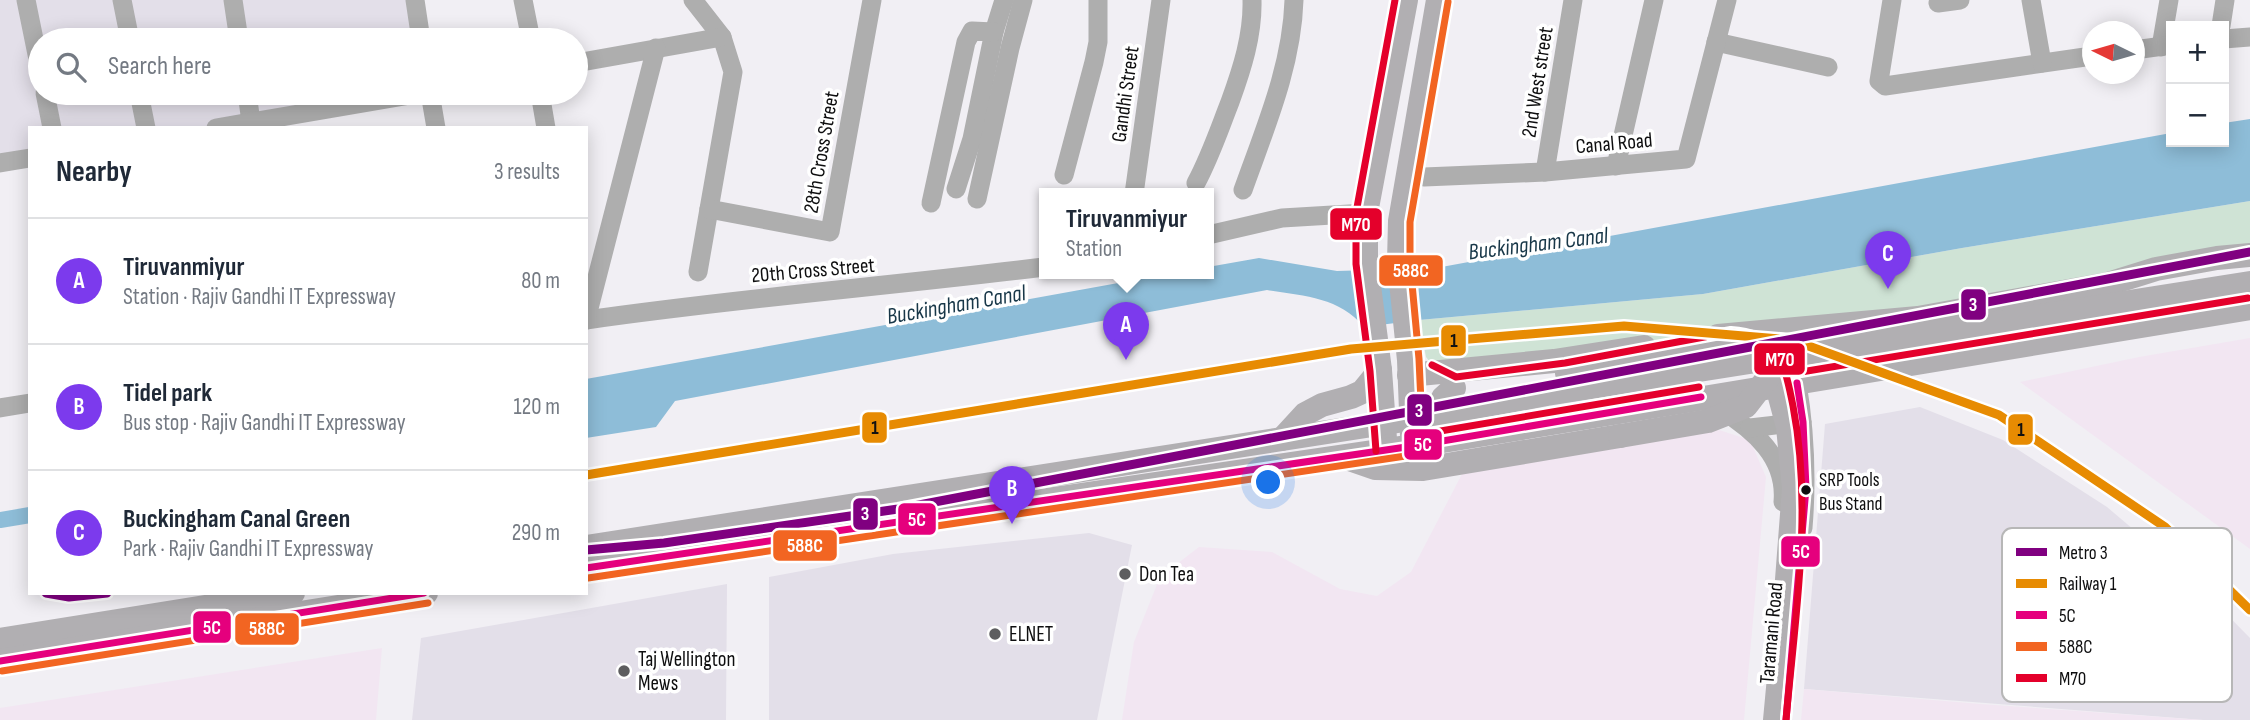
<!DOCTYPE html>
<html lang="en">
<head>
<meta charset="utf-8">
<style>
	:root { --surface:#fff; --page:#f2f2f3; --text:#1f2937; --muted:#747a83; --line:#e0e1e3; --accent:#7c3aed }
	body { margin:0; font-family:"Sofia Sans Condensed",sans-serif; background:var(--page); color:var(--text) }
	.controls { position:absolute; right:21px; top:21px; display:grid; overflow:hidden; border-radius:0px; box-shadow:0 4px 18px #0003 }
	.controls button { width:63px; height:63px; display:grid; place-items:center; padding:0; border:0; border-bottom:2px solid var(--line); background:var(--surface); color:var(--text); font:35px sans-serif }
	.compass { position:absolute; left:2082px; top:21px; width:63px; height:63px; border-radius:50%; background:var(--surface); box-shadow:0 4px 18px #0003; rotate:275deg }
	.you { position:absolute; left:1269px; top:483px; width:24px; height:24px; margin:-18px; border:5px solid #fff; border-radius:50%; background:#1a73e8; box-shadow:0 0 0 10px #1a73e833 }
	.badge { display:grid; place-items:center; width:46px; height:46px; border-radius:50%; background:var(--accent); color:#fff; font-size:23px; font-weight:700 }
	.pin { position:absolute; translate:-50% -58px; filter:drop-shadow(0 2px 4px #0008) }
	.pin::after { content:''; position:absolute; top:37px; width:24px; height:21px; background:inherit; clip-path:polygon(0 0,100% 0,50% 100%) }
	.popup { position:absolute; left:1039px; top:188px; width:175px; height:91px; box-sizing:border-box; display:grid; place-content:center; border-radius:0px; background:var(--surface); filter:drop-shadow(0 2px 5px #0005); font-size:23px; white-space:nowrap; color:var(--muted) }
	.popup b { font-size:26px; color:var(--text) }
	.popup::after { content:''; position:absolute; left:50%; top:100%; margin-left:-14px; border:14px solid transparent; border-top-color:var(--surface) }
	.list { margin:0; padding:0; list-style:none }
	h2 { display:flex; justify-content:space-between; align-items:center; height:91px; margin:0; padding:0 28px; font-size:30px }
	h2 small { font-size:23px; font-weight:400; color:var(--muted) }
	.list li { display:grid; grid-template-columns:46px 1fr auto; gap:21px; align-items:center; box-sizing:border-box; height:126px; padding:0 28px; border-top:2px solid var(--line) }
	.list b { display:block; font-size:26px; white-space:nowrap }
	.list p { margin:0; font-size:23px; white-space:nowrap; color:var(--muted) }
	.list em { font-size:23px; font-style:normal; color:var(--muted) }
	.icon { flex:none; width:38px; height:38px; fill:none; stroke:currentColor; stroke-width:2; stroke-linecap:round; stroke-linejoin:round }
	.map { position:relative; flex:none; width:2250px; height:720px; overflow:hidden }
	.search { position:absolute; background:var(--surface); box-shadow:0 4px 18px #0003; left:28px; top:28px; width:560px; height:77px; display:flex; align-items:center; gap:18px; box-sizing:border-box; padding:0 24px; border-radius:38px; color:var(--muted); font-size:26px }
	.panel { position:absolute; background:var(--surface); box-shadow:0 4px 18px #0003; left:28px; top:126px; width:560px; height:469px; border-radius:0px }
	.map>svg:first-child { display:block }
</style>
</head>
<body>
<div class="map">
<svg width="2250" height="720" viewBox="0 0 2250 720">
	<rect width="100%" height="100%" fill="#f1eff4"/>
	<g fill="#e3dfe9">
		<path d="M0,0H25L40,77V93L50,128H30V155L0,161Z"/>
		<path d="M26,0H415L421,40H40Z"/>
		<path d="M45,93H423L223,128H52Z"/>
		<path d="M1920,407L2003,440L2107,507L2193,580L2250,638V720H2203L1804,689L1825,424Z"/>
		<path d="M1089,533L1132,545L1097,720H769V577L893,554Z"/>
		<path d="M727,584L726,720H412L421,638Z"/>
	</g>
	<g fill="#f2e6f2">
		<path d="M2250,338V549L2020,382L2139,357Z"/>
		<path d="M1719,430L1750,440L1766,477L1744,720H1122L1134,642L1160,577L1199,547L1272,552L1340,589L1377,596L1411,572L1462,474Z"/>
		<path d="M382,648L376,720H0V708Z"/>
		<path d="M1804,689L1980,704L2203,720H1801Z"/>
	</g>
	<path fill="#cfe3d5" d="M2250,201V245L2074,283L1616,354L1434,367L1426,357L1419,320L1703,294L1962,248Z"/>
	<path fill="#8ebdd8" d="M2250,119V201L1962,248L1703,294L1419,320L1364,327C1339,297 1304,296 1267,290L675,401L656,427L586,438V379L1168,274H1208V267L1259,258L1337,271L1436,268L2171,133V142H2224V123Z"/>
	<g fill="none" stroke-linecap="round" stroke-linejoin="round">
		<path stroke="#8ebdd8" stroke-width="16" d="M0,520L30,515"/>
		<g stroke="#aeaeae" stroke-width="19">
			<path d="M26,0L40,69"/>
			<path d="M122,0L130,40"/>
			<path d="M233,0L239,40"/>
			<path d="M415,0L421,40"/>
			<path d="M523,0L531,40"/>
			<path d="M693,0L722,37L733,72L698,272"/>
			<path d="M1892,0L1879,81L1885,86L2092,56"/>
			<path d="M2031,0L2042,63"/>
			<path d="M1938,3L1960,0"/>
			<path d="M2221,26L2225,0"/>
			<path d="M2224,39L2250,37"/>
			<path d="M1716,42L1828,67"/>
			<path d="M2161,47L2169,0"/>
			<path d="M2134,50L2171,45"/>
			<path d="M576,63L722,37"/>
			<path d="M45,93L52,128"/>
			<path d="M139,93L146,128"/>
			<path d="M247,93L251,122"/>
			<path d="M430,93L436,128"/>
			<path d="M540,93L546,128"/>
			<path d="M216,128L422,93"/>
			<path d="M0,163L30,158"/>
			<path d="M1616,166L1654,0"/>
			<path d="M1545,172L1573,0"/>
			<path d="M1064,175L1094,62L1098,42V0"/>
			<path d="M1424,177L1545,172L1686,159L1727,0"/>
			<path d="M1196,183C1210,157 1219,130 1230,102C1242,69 1253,35 1252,0"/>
			<path d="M956,189L972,139L994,32L1004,0"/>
			<path d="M1243,190C1265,128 1292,66 1294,0"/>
			<path d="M1134,194L1161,0"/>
			<path d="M977,199L1010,48L1023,0"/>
			<path d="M931,203L966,42L972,31L994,32"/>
			<path d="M709,209L830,232L872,0"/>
			<path d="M1208,235L1282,218L1366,213"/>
			<path d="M586,320C738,298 891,286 1044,267"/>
			<path d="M586,320L656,48"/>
			<path d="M1797,383C1805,431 1807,479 1803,528"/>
			<path d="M0,408L30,403"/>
			<path d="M1720,409C1754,430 1787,458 1783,502"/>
			<path d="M1750,428L1802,422"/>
		</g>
		<g stroke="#b1afb2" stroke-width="24">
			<path d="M1718,336L1918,318L2108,284L2156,269L2217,258L2250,255"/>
			<path d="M1409,375L1554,361L1644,347"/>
			<path d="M1434,415L1443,398L1454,388"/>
			<path d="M1412,436L1409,360L1399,262L1400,221L1438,0"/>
			<path d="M1282,439L1305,414L1322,405L1351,397L1362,392L1380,370"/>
			<path d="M1385,439L1380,370L1366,263V213L1406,0"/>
			<path d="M1349,459L1375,468L1423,469L1620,436"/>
			<path d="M586,547L1411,419L1547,394L2250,283"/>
			<path d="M586,568L1413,446L2250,308"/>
			<path d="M0,640L293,593"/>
			<path d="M0,661L426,593"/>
			<path d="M1775,720L1782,645"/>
		</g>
		<g stroke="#b1afb2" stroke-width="24">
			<path d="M1567,373L1732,342L1744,343L1760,351L1773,371L1788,427L1794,488L1782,645"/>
			<path d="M1620,436L1708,421L1746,406L1773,371"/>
		</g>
		<defs>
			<g id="bus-1">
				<path d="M586,568L1413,446L1701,397"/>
				<path d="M0,661L424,593"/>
				<path d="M1786,720L1806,488L1803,422L1797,383"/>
			</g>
			<g id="bus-2">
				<path d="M588,578L1419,454L1423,446L1419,359L1410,262V222L1448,2"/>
				<path d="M2,671L428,603"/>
			</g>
			<g id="bus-3">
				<path d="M1432,365L1456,377L1565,363L1731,332C1747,333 1763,337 1774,350C1786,366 1789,387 1793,406C1813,510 1795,616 1786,720"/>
				<path d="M1795,373L2248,298"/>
				<path d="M1411,436L1699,387"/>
				<path d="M1376,451L1370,371L1356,264V213L1395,0"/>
			</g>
		</defs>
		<use href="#bus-1" stroke="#fff" stroke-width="12"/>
		<use href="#bus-2" stroke="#fff" stroke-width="12"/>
		<use href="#bus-3" stroke="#fff" stroke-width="12"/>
		<use href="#bus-1" stroke="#e5007d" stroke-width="7"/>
		<use href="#bus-2" stroke="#f26522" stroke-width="7"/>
		<use href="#bus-3" stroke="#e4002b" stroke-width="7"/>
		<defs>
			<path id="rail-1" d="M586,475L1351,349L1624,326L1792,340L1999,415L2165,527L2250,610"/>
		</defs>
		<use href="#rail-1" stroke="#fff" stroke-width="14"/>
		<use href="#rail-1" stroke="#e78b02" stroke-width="9"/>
		<defs>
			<g id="metro-1">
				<path d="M586,550L664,543L898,509L2250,252"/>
				<path d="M46,593L69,597L107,593"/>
			</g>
		</defs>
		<use href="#metro-1" stroke="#fff" stroke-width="14"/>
		<use href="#metro-1" stroke="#800080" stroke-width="9"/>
	</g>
	<circle fill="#0e0e0f" stroke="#fff" stroke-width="2.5" cx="1806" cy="490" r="6"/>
	<g fill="#5d5d5f" stroke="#fff" stroke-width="2.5">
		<circle cx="1125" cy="574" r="7"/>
		<circle cx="995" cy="634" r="7"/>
		<circle cx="624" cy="671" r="7"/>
	</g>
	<g text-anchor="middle" stroke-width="7" stroke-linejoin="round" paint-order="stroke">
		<g font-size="19" fill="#0e0e0f" stroke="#fff" text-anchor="start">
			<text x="1819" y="486">SRP Tools<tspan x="1819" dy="24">Bus Stand</tspan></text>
		</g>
		<g font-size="21" fill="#0e0e0f" stroke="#fff">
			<text transform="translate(1537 82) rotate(-81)" y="7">2nd West street</text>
			<text transform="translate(1125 94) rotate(-82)" y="7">Gandhi Street</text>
			<text transform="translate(1614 143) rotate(-5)" y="7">Canal Road</text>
			<text transform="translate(821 152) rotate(-80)" y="7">28th Cross Street</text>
			<text transform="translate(813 270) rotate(-5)" y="7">20th Cross Street</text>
			<text transform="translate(1771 633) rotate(-85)" y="7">Taramani Road</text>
		</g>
		<g font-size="21" fill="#0e0e0f" stroke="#fff" text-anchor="start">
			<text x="1139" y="581">Don Tea</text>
			<text x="1009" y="641">ELNET</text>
			<text x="638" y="666">Taj Wellington<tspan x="638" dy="24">Mews</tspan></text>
		</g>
		<g font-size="23" font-style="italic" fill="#183748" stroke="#fff">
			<text transform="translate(1538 243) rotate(-7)" y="8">Buckingham Canal</text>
			<text transform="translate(956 304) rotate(-10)" y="8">Buckingham Canal</text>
		</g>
	</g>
	<rect x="2002" y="528" width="230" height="174" rx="10" fill="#fff" stroke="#b7b7b7" stroke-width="2"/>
	<rect x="2016" y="548" width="31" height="8" fill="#800080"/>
	<rect x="2016" y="579" width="31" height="9" fill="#e78b02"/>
	<rect x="2016" y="611" width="31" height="8" fill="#e5007d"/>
	<rect x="2016" y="642" width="31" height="9" fill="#f26522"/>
	<rect x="2016" y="674" width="31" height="8" fill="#e4002b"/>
	<g font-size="19" fill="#0e0e0f">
		<text x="2059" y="559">Metro 3</text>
		<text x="2059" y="590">Railway 1</text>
		<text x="2059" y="622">5C</text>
		<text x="2059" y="653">588C</text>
		<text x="2059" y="685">M70</text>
	</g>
	<g stroke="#fff" stroke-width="2.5">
		<rect x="1329" y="207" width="54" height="34" rx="7" fill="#e4002b"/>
		<rect x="1378" y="254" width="66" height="33" rx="7" fill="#f26522"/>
		<rect x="1960" y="288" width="27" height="33" rx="7" fill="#800080"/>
		<rect x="1440" y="324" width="27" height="33" rx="7" fill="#e78b02"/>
		<rect x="1753" y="342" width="53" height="34" rx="7" fill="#e4002b"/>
		<rect x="1406" y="393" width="27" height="34" rx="7" fill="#800080"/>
		<rect x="861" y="411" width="27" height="33" rx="7" fill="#e78b02"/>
		<rect x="2007" y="413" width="27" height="33" rx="7" fill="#e78b02"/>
		<rect x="1403" y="428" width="40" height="33" rx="7" fill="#e5007d"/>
		<rect x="852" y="497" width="27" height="34" rx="7" fill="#800080"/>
		<rect x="897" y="502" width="40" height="34" rx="7" fill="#e5007d"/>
		<rect x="772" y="529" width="66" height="33" rx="7" fill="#f26522"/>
		<rect x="1780" y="535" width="41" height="33" rx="7" fill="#e5007d"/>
		<rect x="192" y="610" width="40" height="34" rx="7" fill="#e5007d"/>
		<rect x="234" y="612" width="66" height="34" rx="7" fill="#f26522"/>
	</g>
	<g font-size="19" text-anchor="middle" font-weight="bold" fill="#fff">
		<text x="1356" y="231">M70</text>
		<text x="1411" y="277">588C</text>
		<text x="1973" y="311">3</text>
		<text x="1780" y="366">M70</text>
		<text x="1419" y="417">3</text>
		<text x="1423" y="451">5C</text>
		<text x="865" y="520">3</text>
		<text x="917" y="526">5C</text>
		<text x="805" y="552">588C</text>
		<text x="1801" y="558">5C</text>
		<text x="212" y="634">5C</text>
		<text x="267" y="635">588C</text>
	</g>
	<g font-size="19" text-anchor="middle" font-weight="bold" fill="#111">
		<text x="1454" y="347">1</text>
		<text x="875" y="434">1</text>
		<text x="2021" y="436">1</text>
	</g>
</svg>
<div class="controls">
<button>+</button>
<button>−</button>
</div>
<svg class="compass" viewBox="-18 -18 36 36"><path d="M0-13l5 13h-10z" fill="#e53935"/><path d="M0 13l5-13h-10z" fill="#747a83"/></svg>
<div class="you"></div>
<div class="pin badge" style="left:1126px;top:360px">A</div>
<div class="popup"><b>Tiruvanmiyur</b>Station</div>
<div class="pin badge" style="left:1012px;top:524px">B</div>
<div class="pin badge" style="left:1888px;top:289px">C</div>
<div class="search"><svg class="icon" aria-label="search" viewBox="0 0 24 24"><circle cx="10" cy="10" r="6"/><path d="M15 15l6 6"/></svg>Search here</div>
<section class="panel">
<h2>Nearby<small>3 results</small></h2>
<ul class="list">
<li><span class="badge">A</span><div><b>Tiruvanmiyur</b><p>Station · Rajiv Gandhi IT Expressway</p></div><em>80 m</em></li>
<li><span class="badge">B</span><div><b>Tidel park</b><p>Bus stop · Rajiv Gandhi IT Expressway</p></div><em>120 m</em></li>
<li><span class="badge">C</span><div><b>Buckingham Canal Green</b><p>Park · Rajiv Gandhi IT Expressway</p></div><em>290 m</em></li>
</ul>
</section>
</div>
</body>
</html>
